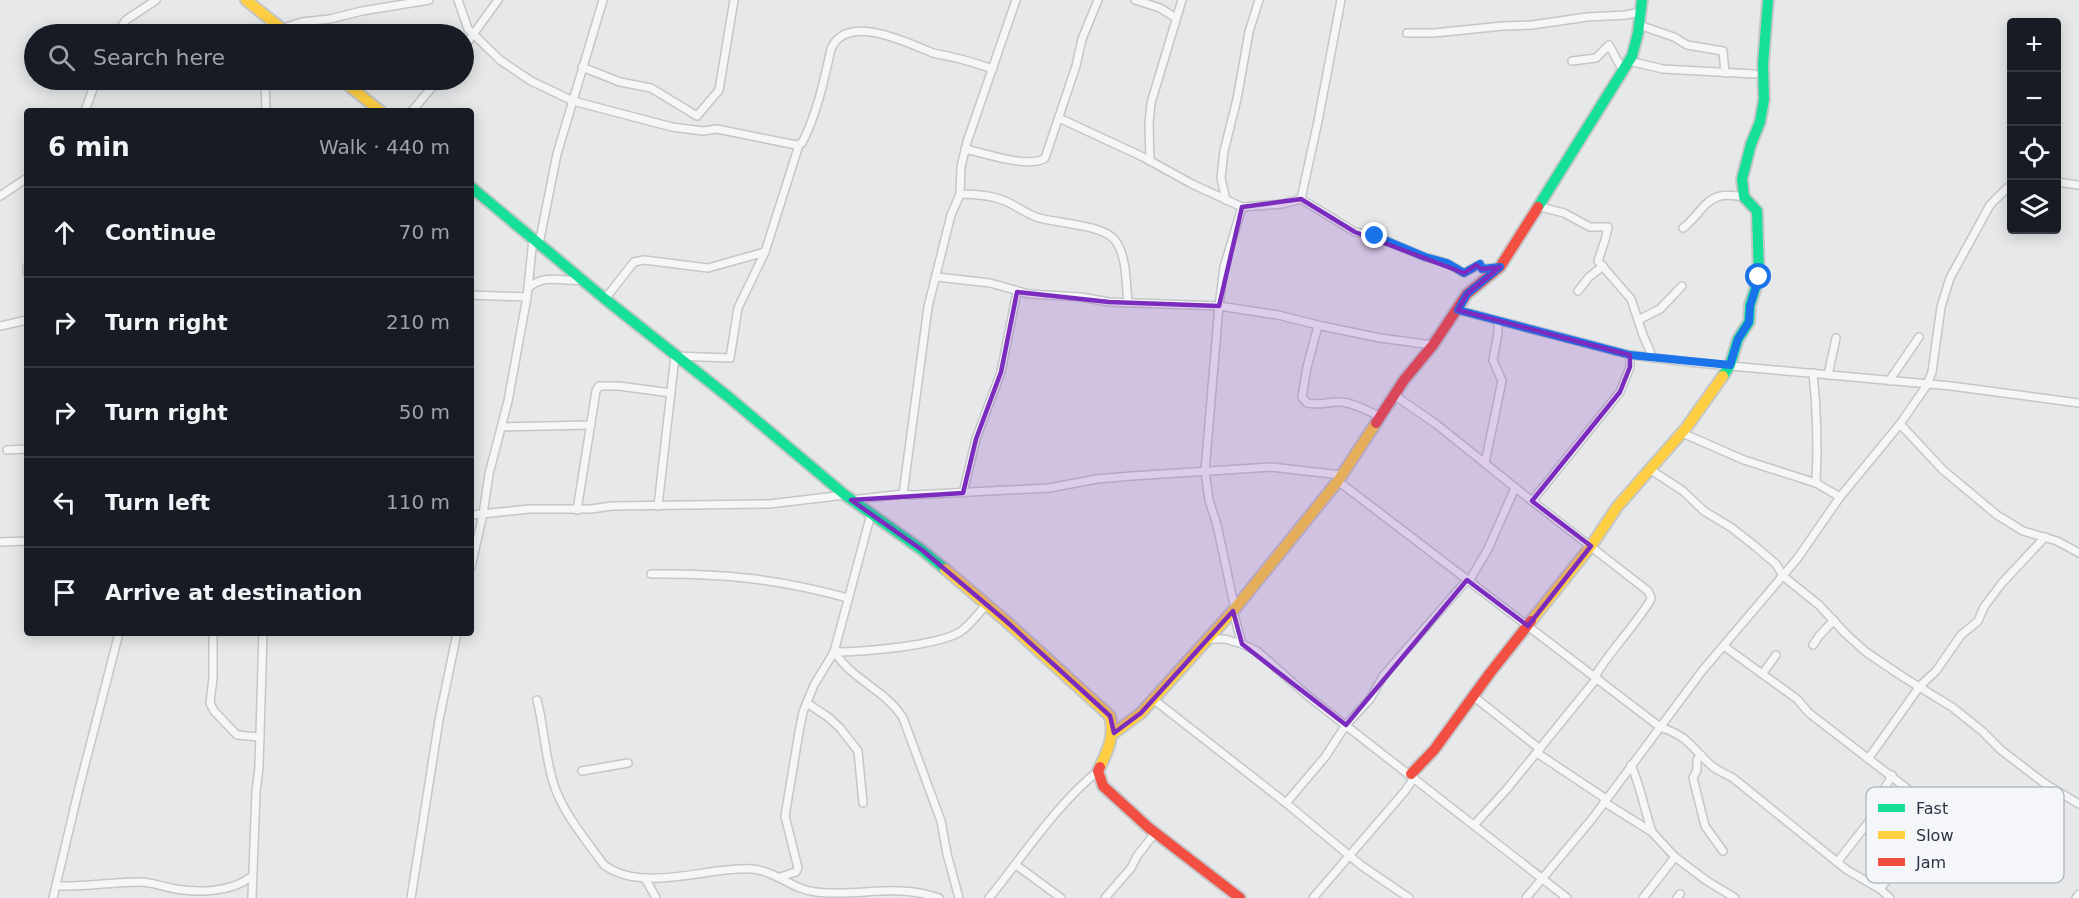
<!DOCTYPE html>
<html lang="en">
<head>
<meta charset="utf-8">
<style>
	:root { --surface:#171b24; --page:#242831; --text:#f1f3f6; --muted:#9ea1a6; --line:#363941 }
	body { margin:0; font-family:"DejaVu Sans",sans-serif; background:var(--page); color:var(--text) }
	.controls { position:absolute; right:18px; top:18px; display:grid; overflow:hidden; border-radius:6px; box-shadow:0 3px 15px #0003 }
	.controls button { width:54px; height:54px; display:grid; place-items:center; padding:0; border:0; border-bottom:2px solid var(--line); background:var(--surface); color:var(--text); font:30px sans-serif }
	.stop { position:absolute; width:18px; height:18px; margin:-14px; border:4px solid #1a73e8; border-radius:50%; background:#fff }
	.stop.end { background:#1a73e8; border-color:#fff; box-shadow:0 2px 6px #0008 }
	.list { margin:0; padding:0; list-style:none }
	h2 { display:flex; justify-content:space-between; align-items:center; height:78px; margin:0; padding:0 24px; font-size:26px }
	h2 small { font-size:20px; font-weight:400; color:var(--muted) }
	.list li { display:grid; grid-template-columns:39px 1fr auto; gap:18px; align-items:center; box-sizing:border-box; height:90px; padding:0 24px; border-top:2px solid var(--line) }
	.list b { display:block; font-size:22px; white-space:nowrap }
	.list em { font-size:20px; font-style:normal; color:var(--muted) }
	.icon { flex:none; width:33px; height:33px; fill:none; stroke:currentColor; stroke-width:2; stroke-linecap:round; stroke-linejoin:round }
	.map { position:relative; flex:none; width:2079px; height:898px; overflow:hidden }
	.search { position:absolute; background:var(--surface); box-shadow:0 3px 15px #0003; left:24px; top:24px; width:450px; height:66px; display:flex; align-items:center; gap:15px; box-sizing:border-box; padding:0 21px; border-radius:33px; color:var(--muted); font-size:22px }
	.panel { position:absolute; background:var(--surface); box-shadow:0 3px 15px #0003; left:24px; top:108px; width:450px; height:528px; border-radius:6px }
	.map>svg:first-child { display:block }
</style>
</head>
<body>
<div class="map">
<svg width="2079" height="898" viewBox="0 0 2079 898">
	<rect width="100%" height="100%" fill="#e6e8ea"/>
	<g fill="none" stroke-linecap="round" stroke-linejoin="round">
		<defs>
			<g id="street">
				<path d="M458,0L468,29L500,60L531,81L573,101L672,127L703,131L717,129L796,145L802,143C817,114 824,80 831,49C847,12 908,43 933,53C941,55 949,56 956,58C969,61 981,65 993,69"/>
				<path d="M1135,0L1160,8L1176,18"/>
				<path d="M1639,25L1674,37L1687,45L1723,51L1725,73"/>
				<path d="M281,29L302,22L330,19L362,11L429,0"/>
				<path d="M1407,33H1434L1503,26L1532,25L1587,17L1626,15L1640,12"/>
				<path d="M116,34L126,20L156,0"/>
				<path d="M268,34L270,19"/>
				<path d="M464,47L498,0"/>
				<path d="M1572,61L1596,58L1609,45L1623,71"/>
				<path d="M1629,61L1663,69L1754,74"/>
				<path d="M582,67L620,82L651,88L697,116L719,90L734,0"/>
				<path d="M265,80L266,111"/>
				<path d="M85,111L96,80"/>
				<path d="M412,111L438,80"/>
				<path d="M1059,118L1143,157L1192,184L1242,207L1282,204L1301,199L1318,121L1341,0"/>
				<path d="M965,149C985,153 1029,169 1045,158L1076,66L1082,39L1098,0"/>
				<path d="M1150,161L1149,124L1151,103L1182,0"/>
				<path d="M2056,182L2079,185"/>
				<path d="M960,194C975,194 991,195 1005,201C1017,206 1026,214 1039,218C1058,223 1101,225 1114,239C1127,254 1126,284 1128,303"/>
				<path d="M0,196L27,178"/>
				<path d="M1301,199L1355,232L1375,236L1425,257L1447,263L1464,273L1480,264L1482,269L1499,267"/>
				<path d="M1226,200L1221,178L1224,151L1237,99L1249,32L1259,0"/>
				<path d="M1537,206L1564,213L1590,227H1608L1605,240L1598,261L1631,299L1643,335L1653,358"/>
				<path d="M1683,228C1696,219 1704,200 1720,196C1727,194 1737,196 1744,197"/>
				<path d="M539,244L557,154L603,0"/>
				<path d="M27,267V273"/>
				<path d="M937,277L990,283L1029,294L1081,297L1109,302L1219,306L1278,315L1322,326L1380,338L1433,345"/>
				<path d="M528,288C545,273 562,282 582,280"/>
				<path d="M1578,291L1589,277L1603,266"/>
				<path d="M471,295L527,297"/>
				<path d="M605,299L634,262L644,260L708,268L765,252L799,145"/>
				<path d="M1458,310L1630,355L1698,363L1951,386L2079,403"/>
				<path d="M1638,320L1660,309L1682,286"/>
				<path d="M0,326L27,320"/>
				<path d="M1318,326L1307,367L1302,397L1307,403C1320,406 1329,401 1342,402C1354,403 1368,411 1379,416"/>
				<path d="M1813,373C1817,410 1818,446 1816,483"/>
				<path d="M1828,375L1836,338"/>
				<path d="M1889,381L1919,337"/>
				<path d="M1394,395L1436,424L1532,501L1648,591L1651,597L1650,601C1633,628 1611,650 1595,676"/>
				<path d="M1900,424L1943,470L1997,515L2023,531L2057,541L2079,553"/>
				<path d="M502,427L591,425"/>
				<path d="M1682,433L1744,460L1816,483L1840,497"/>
				<path d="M7,450L27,449"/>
				<path d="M1485,463L1502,381L1493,360L1498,333V321"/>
				<path d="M1651,470L1683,491L1704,511L1732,528L1756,547L1776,564L1783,576L1819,605L1846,634L1866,652L1903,677L1952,707L1982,731L2001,750L2044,783L2079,804"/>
				<path d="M1338,481L1660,727C1690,737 1690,747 1712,766C1718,771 1726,774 1733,778L1847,870L1880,889L1890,898"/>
				<path d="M963,493L976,439L1001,372L1017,292"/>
				<path d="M903,494L928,307L951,215L960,194L961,167L967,142L1016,0"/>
				<path d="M851,500L903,494L913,495L1049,488L1097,479L1132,476L1271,467L1341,475"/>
				<path d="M1532,501L1620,392L1630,367V355"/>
				<path d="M658,506L675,356L730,358L738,308L765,252"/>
				<path d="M577,510L596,391L599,386H619L671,393"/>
				<path d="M471,515L529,509H591L612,506L769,504L845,495"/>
				<path d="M0,542L27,541"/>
				<path d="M471,567L483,514L489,474L508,401L527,297L533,239"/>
				<path d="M651,574C723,573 778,579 848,598"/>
				<path d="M1469,581L1488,549L1515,488"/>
				<path d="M1235,609L1217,525L1209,500L1205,471L1219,306L1224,267L1242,207"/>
				<path d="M1233,611L1242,644"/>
				<path d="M213,633V678L210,703L214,711L237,735L260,737"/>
				<path d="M1207,639H1225L1242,644L1257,651L1308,696L1567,898"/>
				<path d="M1813,645L1819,636L1834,620"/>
				<path d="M1725,647L1797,699L1809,713L1918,797C1921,803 1925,808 1926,815C1926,833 1891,874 1880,889"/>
				<path d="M834,652C839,658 844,665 850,670C868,686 890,697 903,718L941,821L947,854L959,898"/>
				<path d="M834,652C862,652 936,646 960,632C970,625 978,614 986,605"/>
				<path d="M1763,673L1776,655"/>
				<path d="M1473,696L1540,749"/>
				<path d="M1153,699L1286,803L1362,866L1409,898"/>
				<path d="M537,700C544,727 545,755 553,782C562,812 586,840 604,865C644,894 708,866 752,869C776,871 793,890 816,892C858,897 896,883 939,898"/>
				<path d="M807,703L828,717L840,728L858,751L863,803"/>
				<path d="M1537,753L1606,799"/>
				<path d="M1701,755L1697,760V770L1693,778L1705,826L1723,851"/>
				<path d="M1868,759L1920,686L1936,671L1961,635L1978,621L1984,607L2002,583L2045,537"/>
				<path d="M1631,765C1641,787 1644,809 1652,832"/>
				<path d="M582,771L628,763"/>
				<path d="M1604,802L1652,832L1675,857L1707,881L1735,898"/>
				<path d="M1286,803L1325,757L1346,725L1370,699L1383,676L1467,580"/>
				<path d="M1474,825L1507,789L1597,678"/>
				<path d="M1838,861L1875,814L1878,801L1892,775"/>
				<path d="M1016,865L1061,898"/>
				<path d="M780,877L796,872L798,868L785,816L799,732L803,712L814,685L834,652L871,514"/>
				<path d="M645,878L656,898"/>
				<path d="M57,886C85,887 112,882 140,882C153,882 163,887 176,889C200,893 231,892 251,877"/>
				<path d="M53,898L79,788L119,633"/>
				<path d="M252,898L256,792L259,767L263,633"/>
				<path d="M411,898L439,720L457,633"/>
				<path d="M989,898C1024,855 1055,806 1098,771"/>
				<path d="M1105,898L1131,868L1137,856L1155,833"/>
				<path d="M1313,898L1405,791L1414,778"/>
				<path d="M1526,898L1592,819L1702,671L1797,559L1840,497L1900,424L1927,385L1932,372L1941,307L1950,278L1990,205L2007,188L2012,186"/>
				<path d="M1643,898L1675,857"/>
				<path d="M1677,898L1680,894"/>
				<path d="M2076,898L2079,894"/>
			</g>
			<g id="fast">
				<path d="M471,187L605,299L731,399L845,495L922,550L945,569"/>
				<path d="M1538,207L1632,56L1638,33L1642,0"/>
				<path d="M1723,376L1730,365L1738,339L1749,322L1750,305L1759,277L1757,211L1744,197L1742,179L1751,144L1760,122L1764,99L1763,65L1768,0"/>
			</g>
			<g id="slow">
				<path d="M246,0L288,34"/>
				<path d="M342,80L380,111"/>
				<path d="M945,569L1007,622L1110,716C1115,735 1108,750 1100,767"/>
				<path d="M1531,621L1591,546L1617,507L1686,428L1723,376"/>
				<path d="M1114,733L1141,713L1233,611L1338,481L1376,423"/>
			</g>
			<g id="jam">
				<path d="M1376,423L1404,380L1433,345L1467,294L1500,267L1538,207"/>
				<path d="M1100,767L1098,771L1103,786L1149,828L1240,898"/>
				<path d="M1411,774L1434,750L1490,673L1531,621"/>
			</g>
		</defs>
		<use href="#street" stroke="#c4c6c8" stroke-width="10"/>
		<use href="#fast" stroke="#c4c6c8" stroke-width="14"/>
		<use href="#slow" stroke="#c4c6c8" stroke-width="14"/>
		<use href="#jam" stroke="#c4c6c8" stroke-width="14"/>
		<use href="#street" stroke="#f5f6f7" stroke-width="7"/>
		<use href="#fast" stroke="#16e098" stroke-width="10"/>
		<use href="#slow" stroke="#ffcf43" stroke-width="10"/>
		<use href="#jam" stroke="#f24e42" stroke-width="10"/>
	</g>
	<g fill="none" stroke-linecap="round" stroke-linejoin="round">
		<path stroke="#1a73e8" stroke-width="8" d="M1375,236L1425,257L1447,263L1464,273L1480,264L1482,269L1500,267L1467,294L1458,310L1630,355L1730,365L1738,339L1749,322L1750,306L1759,277"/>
	</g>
	<path fill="#7b2cbf" fill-opacity="0.2" stroke="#7b2cbf" stroke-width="4.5" stroke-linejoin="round" d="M1301,199L1355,232L1464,273L1476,265L1482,269L1500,267L1467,294L1458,310L1630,355V367L1620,392L1532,501L1591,546L1528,626L1467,580L1346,725L1242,644L1233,611L1141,713L1114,733L1110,716L1007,622L922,550L851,500L963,493L976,439L1001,372L1017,292L1109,302L1219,306L1242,207Z"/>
	<rect x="1866" y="787" width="198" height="96" rx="9" fill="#f4f6f9" stroke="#b8bcc3" stroke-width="1.5"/>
	<rect x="1878" y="804" width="27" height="8" fill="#16e098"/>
	<rect x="1878" y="831" width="27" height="8" fill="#ffcf43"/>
	<rect x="1878" y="858" width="27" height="8" fill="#f24e42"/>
	<g font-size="16" fill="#2b3445">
		<text x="1916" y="814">Fast</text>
		<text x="1916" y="841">Slow</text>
		<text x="1916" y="868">Jam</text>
	</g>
</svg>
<div class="controls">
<button>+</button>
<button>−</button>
<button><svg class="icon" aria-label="locate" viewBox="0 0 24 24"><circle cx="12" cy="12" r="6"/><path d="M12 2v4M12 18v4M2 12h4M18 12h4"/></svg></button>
<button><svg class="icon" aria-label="layers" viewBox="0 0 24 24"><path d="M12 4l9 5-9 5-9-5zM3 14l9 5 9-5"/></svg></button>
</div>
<div class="stop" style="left:1759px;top:277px"></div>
<div class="stop end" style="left:1375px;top:236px"></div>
<div class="search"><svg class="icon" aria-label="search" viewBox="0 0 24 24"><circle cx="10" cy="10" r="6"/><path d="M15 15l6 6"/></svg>Search here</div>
<section class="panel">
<h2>6 min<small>Walk · 440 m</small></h2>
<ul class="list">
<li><svg class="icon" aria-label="ahead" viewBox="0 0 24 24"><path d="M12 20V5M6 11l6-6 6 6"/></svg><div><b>Continue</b></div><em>70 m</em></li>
<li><svg class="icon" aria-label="right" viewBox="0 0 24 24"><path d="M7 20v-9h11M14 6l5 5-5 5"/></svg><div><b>Turn right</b></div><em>210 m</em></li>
<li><svg class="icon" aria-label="right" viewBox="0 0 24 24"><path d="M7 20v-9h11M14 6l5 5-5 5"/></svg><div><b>Turn right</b></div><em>50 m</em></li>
<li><svg class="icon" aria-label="left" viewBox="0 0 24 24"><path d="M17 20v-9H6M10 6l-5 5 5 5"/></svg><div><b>Turn left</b></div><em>110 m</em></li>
<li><svg class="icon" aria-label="arrive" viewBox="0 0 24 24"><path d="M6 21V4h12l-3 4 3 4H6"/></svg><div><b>Arrive at destination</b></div></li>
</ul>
</section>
</div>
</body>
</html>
